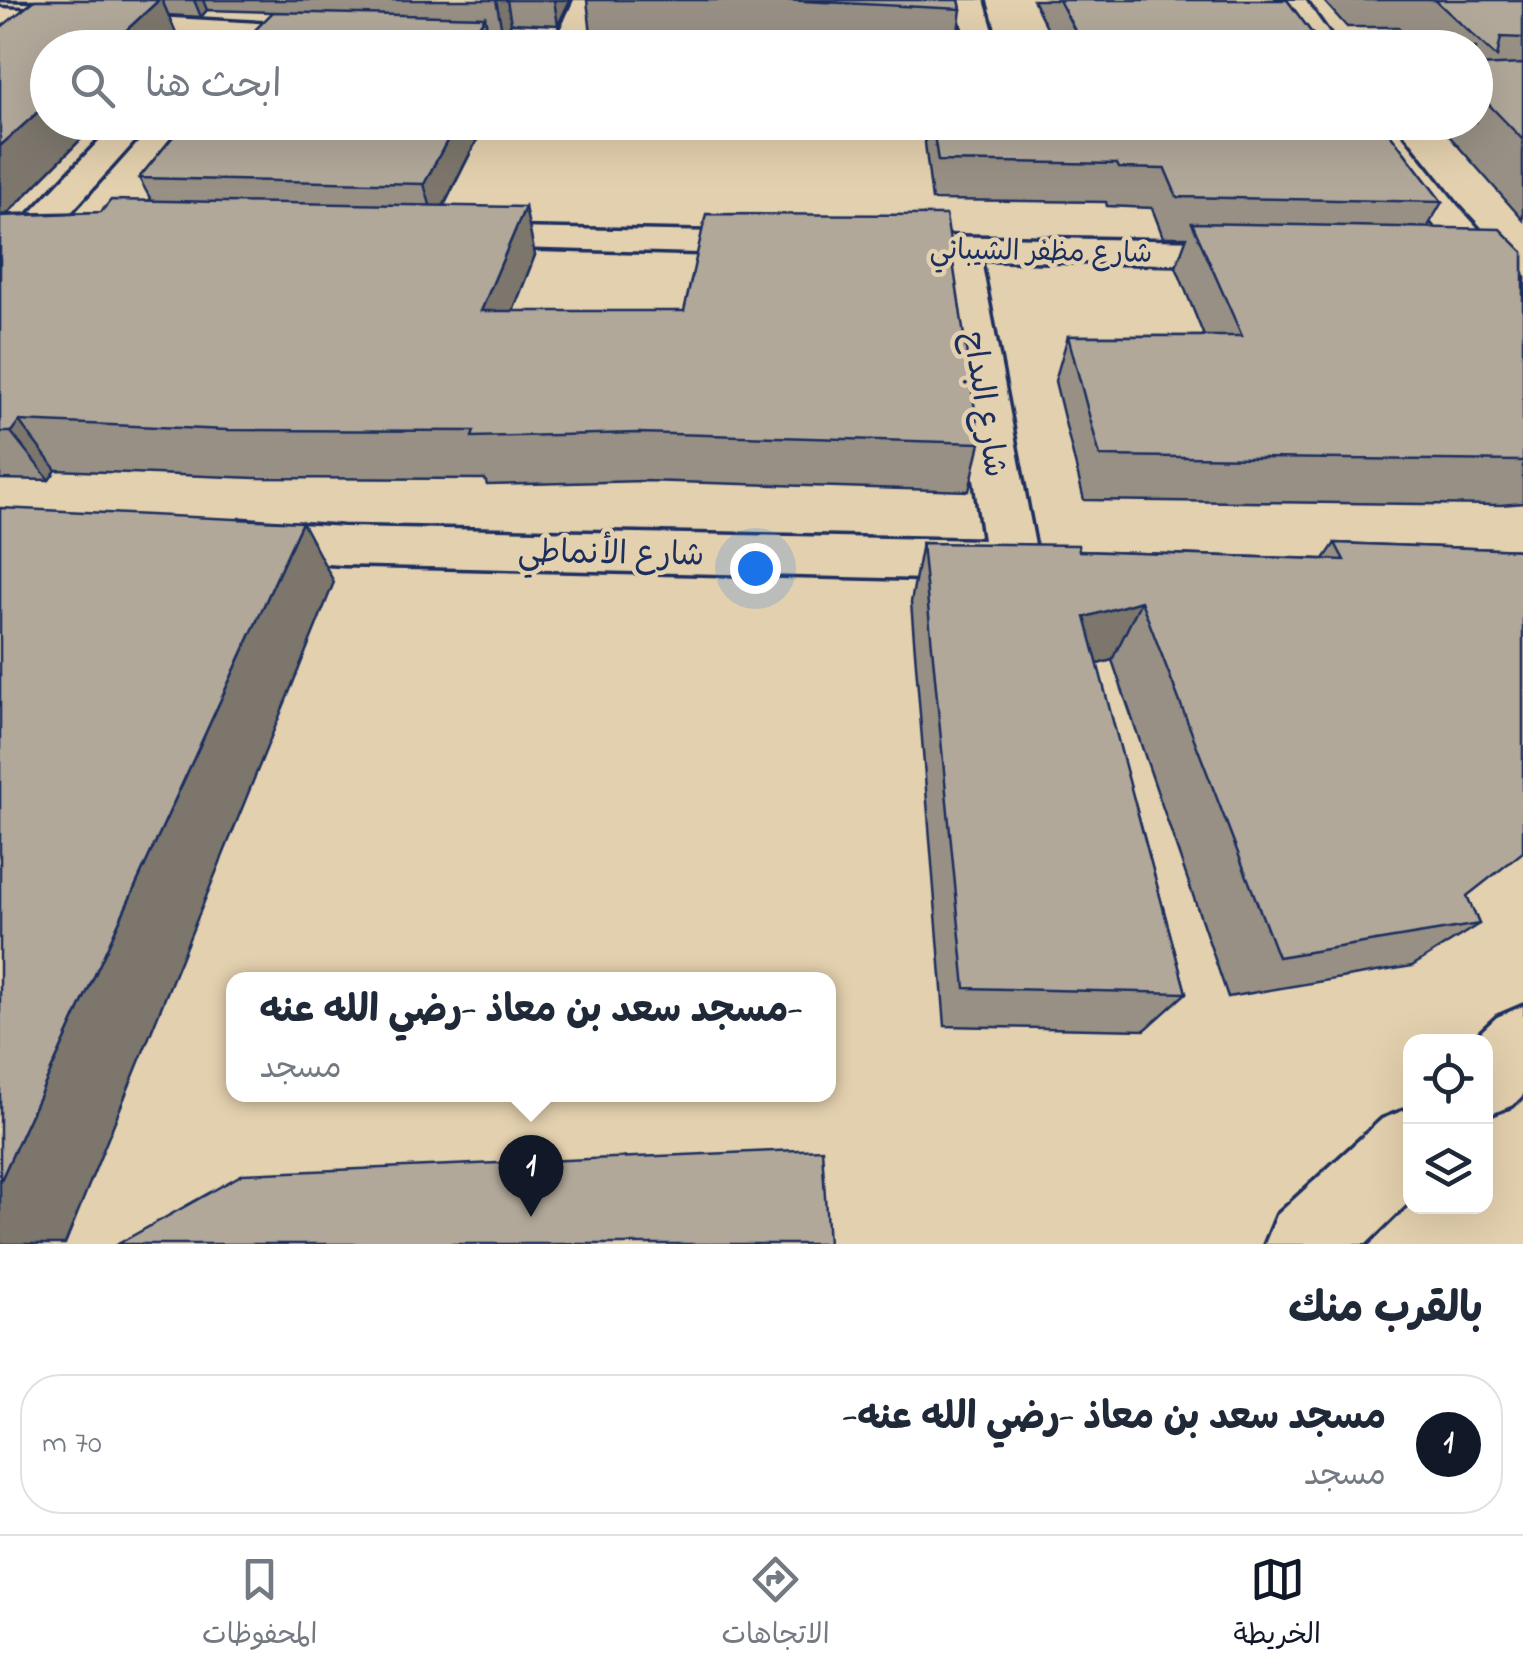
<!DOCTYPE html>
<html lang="ar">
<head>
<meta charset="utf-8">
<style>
	:root { --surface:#fff; --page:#f2f2f3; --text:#1f2937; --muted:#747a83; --line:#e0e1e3; --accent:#111827 }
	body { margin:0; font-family:"Indie Flower","Playpen Sans Arabic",sans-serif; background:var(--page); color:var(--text); direction:rtl }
	.controls { position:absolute; right:30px; bottom:30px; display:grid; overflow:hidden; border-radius:20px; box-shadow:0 10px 40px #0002 }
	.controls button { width:90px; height:90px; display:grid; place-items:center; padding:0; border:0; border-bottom:2px solid var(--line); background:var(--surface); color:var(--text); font:50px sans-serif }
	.you { position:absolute; left:755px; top:568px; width:35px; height:35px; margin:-25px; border:8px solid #fff; border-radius:50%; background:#1a73e8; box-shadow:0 0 0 15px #1a73e833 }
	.badge { display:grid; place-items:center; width:65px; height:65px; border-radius:50%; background:var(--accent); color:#fff; font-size:32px; font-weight:700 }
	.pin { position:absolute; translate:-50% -82px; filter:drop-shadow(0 2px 5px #0008) }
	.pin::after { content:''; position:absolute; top:52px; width:35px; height:30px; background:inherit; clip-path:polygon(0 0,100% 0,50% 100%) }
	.popup { position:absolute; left:226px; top:972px; width:610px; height:130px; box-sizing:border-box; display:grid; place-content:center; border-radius:20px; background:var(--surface); filter:drop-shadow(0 2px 8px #0005); font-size:32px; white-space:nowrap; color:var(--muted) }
	.popup b { font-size:38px; color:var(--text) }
	.popup::after { content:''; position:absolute; left:50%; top:100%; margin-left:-20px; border:20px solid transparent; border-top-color:var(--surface) }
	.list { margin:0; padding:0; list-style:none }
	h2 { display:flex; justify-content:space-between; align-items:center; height:130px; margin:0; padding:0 40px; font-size:42px }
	h2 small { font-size:32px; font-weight:400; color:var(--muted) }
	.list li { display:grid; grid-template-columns:65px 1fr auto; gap:30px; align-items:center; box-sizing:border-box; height:140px; margin:0 20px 20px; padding:0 20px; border:2px solid var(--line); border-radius:40px }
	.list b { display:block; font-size:38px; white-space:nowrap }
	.list p { margin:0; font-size:32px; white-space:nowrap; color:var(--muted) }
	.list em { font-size:32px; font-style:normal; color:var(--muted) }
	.icon { flex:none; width:55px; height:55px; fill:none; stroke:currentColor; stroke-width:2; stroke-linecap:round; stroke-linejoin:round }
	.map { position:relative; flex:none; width:1523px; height:1244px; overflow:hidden; direction:ltr }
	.search { position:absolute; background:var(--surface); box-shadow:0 10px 40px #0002; left:30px; right:30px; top:30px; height:110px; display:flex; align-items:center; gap:25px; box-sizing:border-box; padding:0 35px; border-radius:55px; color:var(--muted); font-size:38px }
	.sheet { height:290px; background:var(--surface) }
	nav { display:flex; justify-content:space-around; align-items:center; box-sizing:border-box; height:140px; border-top:2px solid var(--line); background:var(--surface); font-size:28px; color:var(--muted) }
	nav a { display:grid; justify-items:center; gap:5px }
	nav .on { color:var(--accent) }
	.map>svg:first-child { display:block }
</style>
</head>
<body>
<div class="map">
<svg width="1523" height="1244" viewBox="0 0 1523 1244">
	<rect width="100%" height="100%" fill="#e3d0ae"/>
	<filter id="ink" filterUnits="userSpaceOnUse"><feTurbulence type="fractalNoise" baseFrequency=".01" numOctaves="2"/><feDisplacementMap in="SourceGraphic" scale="20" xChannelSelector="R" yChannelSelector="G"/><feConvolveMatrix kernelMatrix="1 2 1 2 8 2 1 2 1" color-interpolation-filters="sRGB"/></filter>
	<g filter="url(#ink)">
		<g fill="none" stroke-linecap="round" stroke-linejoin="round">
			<defs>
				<g id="minor">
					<path d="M574,0H602L581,48H552Z"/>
					<path d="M956,0H984L998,48H968Z"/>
					<path d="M1277,0H1305L1339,48H1310Z"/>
					<path d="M0,8L326,27L340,36L326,45L0,24Z"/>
					<path d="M417,33L508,39L522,48H406L402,42L407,36Z"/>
					<path d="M117,122H152L14,276L0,280V245Z"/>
					<path d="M1358,122H1391L1457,205L1523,278V314L1509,311L1431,221Z"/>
					<path d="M458,227L772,233L785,236L791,244L785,252L772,255L445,246L439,238L445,230Z"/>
					<path d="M878,235L1257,242L1271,246L1276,254L1271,262L1257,266L981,260L1038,561L1030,575L1012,581L343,565L241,558L223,552L215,539L223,526L241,520L343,527L983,540L942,259L865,254L859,246L865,238Z"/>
					<path d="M1523,1006V1095L1513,1105L1486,1116V1042H1470L1497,1017Z"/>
					<path d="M1410,1108V1201L1366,1244H1265L1277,1215L1382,1119Z"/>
				</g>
			</defs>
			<use href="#minor" stroke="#1b2f5e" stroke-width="7"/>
			<use href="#minor" fill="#e3d0ae" fill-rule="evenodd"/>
		</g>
		<g fill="#989084" stroke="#1b2f5e" stroke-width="2.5">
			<path d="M0,0H570L558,25L511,23L503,35L489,34L491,48L272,12L207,10L201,17L168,15L179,40L48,122H98L7,214L101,212L151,200L139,178L185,122H486L444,206L535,255L513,311L980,443L969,491L644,481L487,485L485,479L255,478L56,470L49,480L0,479V215L32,2L0,1Z"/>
			<path d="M587,0H959L961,9L956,48H851L591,34Z"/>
			<path d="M1033,0H1287L1323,48H1057Z"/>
			<path d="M1323,0H1523V220L1437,122H1476V48H1418L1398,27H1347Z"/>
			<path d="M928,122H1381L1442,202L1427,228L1523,252V503L1501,505L1084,500L1055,381L1068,336H1204L1176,267L1187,237H1163L1152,208L1107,206L1106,202L932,200L925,143Z"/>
			<path d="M922,543L1079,551L1324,559L1335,543L1523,550L1467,896L1479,924L1412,966L1228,997L1112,660L1097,664L1186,993L1145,1030L945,1026L911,602Z"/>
		</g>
		<g fill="#7c766c" stroke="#1b2f5e" stroke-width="2.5">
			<path d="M159,0H162L179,40L172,48H107Z"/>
			<path d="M194,0H203L207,10L201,17Z"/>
			<path d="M496,0H507L511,23L503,35Z"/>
			<path d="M554,0H570L558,25Z"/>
			<path d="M485,17L491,48H464Z"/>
			<path d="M48,103V122H98L7,214L0,215V146Z"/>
			<path d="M457,122H486L435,222L424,184Z"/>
			<path d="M525,207L535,255L494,360L481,311Z"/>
			<path d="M19,421L56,470L49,480L11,432Z"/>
			<path d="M302,522L334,582L65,1244H0V1182Z"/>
			<path d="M1141,601L1112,660L1060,675L1085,617Z"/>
		</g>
		<g fill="#b1a89a" stroke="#1b2f5e" stroke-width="2.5">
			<path d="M35,0H159L107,48H48V103L0,146V28Z"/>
			<path d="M782,0H959L961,9Z"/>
			<path d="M1059,0H1287L1323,48H1084Z"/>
			<path d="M1435,0H1523V38L1501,37L1497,57Z"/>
			<path d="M273,12L485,17L464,48H237Z"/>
			<path d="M1523,64V140L1476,91V66Z"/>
			<path d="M185,122H457L424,184L139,178Z"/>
			<path d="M932,122H1381L1442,202L1177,197L1165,169L1119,168L1117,164L938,161Z"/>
			<path d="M111,200L525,207L481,311H684L706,214L946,215L980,443L638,433L472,437L474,431L227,430L19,421L11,432H0V216L101,212Z"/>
			<path d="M1192,223L1500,229L1523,252V461L1100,456L1068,336H1242Z"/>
			<path d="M0,508L302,522L0,1182Z"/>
			<path d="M922,543L1078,545L1079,551L1344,560L1335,543L1523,550V852L1467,896L1479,924L1278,957L1141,601L1085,617L1186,993L965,988Z"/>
			<path d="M822,1149L828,1244H118L243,1174Z"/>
		</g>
	</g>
	<g text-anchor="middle" stroke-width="9" stroke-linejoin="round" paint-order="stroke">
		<g font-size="28" fill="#1b2f5e" stroke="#e3d0ae">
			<text transform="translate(1041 250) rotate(1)" y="10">شارع مظفر الشيباني</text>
		</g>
		<g font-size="32" fill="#1b2f5e" stroke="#e3d0ae">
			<text transform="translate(986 404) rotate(81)" y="11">شارع البداح</text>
			<text transform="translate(611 552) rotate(1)" y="11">شارع الأنماطي</text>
		</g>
	</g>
</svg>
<div class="controls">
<button><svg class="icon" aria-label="locate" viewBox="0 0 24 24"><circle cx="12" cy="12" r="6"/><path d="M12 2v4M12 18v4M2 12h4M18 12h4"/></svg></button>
<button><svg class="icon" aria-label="layers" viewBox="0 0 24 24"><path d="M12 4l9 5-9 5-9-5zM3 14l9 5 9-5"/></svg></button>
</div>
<div class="you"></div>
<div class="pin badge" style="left:531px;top:1217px">1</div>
<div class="popup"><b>مسجد سعد بن معاذ -رضي الله عنه-</b>مسجد</div>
<div class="search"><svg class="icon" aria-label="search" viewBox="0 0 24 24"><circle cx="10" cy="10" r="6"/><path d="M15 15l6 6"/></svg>ابحث هنا</div>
</div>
<section class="sheet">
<h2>بالقرب منك<small></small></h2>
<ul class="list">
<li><span class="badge">1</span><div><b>مسجد سعد بن معاذ -رضي الله عنه-</b><p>مسجد</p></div><em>70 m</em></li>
</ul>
</section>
<nav>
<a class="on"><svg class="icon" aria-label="map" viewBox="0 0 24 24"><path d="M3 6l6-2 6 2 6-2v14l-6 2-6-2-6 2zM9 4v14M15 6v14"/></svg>الخريطة</a>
<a><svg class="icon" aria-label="directions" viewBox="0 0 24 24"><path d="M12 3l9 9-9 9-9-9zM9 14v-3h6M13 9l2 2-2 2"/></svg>الاتجاهات</a>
<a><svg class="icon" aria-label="saved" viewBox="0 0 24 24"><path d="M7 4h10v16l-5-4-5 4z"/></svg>المحفوظات</a>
</nav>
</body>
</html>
